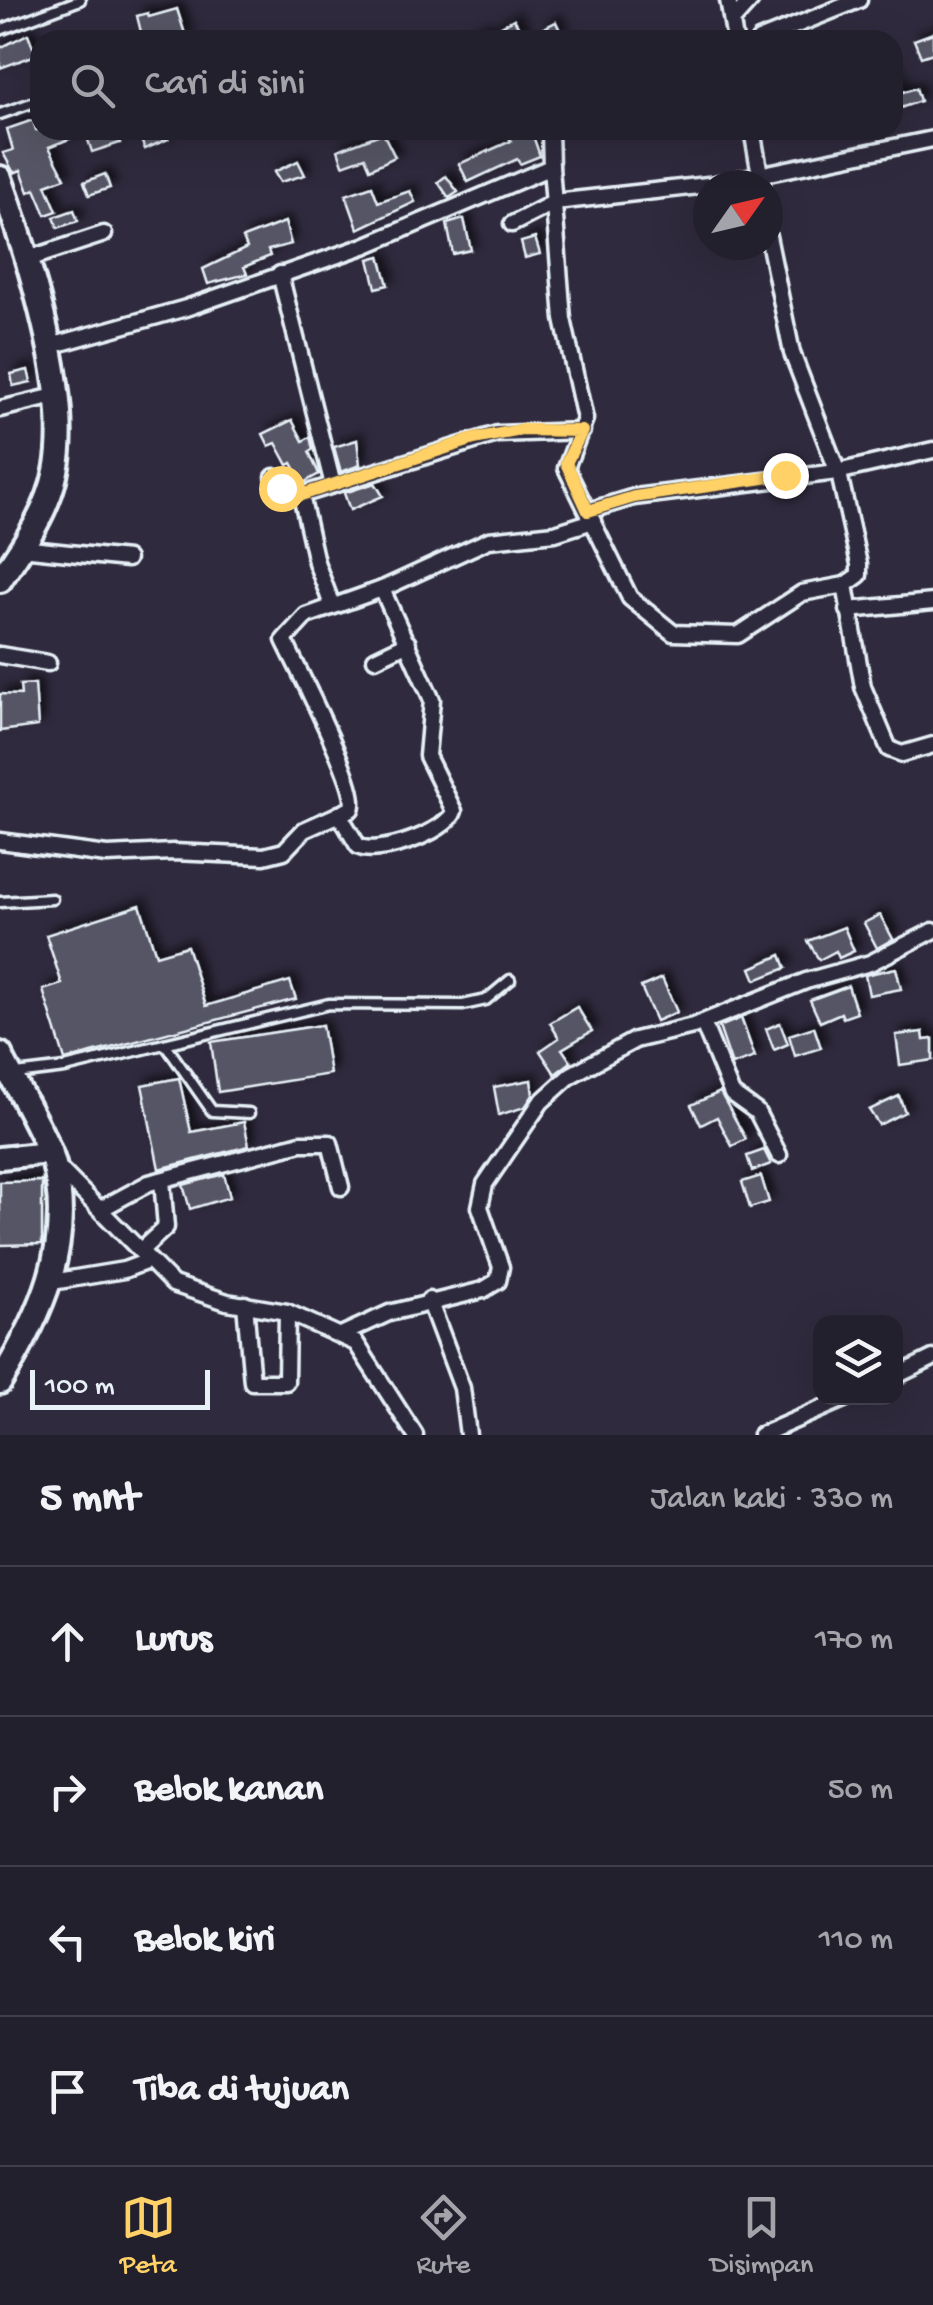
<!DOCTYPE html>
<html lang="id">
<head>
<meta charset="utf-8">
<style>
	:root { --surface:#23202e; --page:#2b2836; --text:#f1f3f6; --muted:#a3a3aa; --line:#403e4a; --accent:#ffd166 }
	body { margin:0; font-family:"Gochi Hand",sans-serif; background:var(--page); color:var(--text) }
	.controls { position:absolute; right:30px; bottom:30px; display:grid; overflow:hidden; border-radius:20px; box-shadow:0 10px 40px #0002 }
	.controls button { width:90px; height:90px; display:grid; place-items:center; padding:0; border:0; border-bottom:2px solid var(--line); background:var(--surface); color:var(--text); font:50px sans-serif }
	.compass { position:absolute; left:693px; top:170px; width:90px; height:90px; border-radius:50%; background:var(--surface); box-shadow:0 10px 40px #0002; rotate:56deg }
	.scale { position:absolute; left:30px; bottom:25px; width:180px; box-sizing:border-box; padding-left:10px; border:5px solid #e8f1f8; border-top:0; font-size:28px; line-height:35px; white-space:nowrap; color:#e8f1f8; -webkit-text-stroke:8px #2f2a3d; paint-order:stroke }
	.stop { position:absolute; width:30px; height:30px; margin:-22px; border:8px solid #ffd166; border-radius:50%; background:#fff }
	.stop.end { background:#ffd166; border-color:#fff; box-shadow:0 2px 10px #0008 }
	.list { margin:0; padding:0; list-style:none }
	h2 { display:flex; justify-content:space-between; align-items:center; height:130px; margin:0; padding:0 40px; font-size:42px }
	h2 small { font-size:32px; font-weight:400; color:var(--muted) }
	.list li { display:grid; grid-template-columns:65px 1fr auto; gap:30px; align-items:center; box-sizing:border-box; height:150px; padding:0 40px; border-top:2px solid var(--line) }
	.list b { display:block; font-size:38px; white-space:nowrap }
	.list em { font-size:32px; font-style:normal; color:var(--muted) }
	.icon { flex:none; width:55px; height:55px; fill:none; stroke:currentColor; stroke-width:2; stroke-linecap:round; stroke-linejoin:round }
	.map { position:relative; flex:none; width:933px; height:1435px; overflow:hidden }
	.search { position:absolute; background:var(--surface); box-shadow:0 10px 40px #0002; left:30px; right:30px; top:30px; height:110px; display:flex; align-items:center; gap:25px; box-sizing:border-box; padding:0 35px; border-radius:30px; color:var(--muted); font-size:38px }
	.sheet { height:730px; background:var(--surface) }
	nav { display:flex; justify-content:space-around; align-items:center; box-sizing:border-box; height:140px; border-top:2px solid var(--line); background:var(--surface); font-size:28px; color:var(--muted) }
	nav a { display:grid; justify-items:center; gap:5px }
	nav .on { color:var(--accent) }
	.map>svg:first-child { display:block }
</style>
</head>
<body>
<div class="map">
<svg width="933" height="1435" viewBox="0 0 933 1435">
	<defs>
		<filter id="shadow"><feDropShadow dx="6" dy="-6" stdDeviation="5" flood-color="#0009"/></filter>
	</defs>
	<rect width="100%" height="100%" fill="#2f2a3d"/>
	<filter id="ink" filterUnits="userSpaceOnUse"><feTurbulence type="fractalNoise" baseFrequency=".01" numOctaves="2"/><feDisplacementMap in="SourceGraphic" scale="20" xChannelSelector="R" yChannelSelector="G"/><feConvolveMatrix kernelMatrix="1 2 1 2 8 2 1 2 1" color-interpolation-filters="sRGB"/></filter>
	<g filter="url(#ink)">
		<g fill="#575565" stroke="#e8f1f8" stroke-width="2.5" filter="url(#shadow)">
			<path d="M177,9L187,40H143L137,16L148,13L149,17Z"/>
			<path d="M514,19L524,36L517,40H461L484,29L487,34Z"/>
			<path d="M556,22L562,35L547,40L542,29Z"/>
			<path d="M933,33V53L921,57L914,40Z"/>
			<path d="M28,34L36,55L0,68V48Z"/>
			<path d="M893,69L903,92L916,88L920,101L895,110Z"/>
			<path d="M33,120L36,130L89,131L49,147L65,178L46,185L57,211L46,215L35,189L29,192L21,170L14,173L3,153L13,150L7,129Z"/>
			<path d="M116,130L120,143L92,152L87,137Z"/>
			<path d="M144,130H164L168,139L145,149L141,140L148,138Z"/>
			<path d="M506,130H531L540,156L520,164L517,159L468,182L459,164L511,141Z"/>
			<path d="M383,133L395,157L370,169L365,157L343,165L338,150Z"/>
			<path d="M298,161L305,175L280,182L274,172Z"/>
			<path d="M105,174L110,188L89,195L84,182Z"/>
			<path d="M446,176L458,192L449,198L438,182Z"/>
			<path d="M372,186L378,202L410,191L415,202L358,229L346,195Z"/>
			<path d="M74,210L78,221L58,228L54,217Z"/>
			<path d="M464,219L471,250L453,254L447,224Z"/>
			<path d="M285,222L291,244L268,250L270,256L244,267L247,274L208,284L203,269L247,248L243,238Z"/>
			<path d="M535,238L540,254L525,258L521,242Z"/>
			<path d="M380,256L388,285L376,288L369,259Z"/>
			<path d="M28,370L31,382L13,386L11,374Z"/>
			<path d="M292,420L303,441L310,437L313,449L309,452L319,474L303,483L292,463L288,465L276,443L269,446L263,434Z"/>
			<path d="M357,440L360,465L341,472L334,447Z"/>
			<path d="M375,483L383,496L350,510L344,493Z"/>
			<path d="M35,684L38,726L0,731V694L21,695L20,685Z"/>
			<path d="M140,905L156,955L187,946L206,1006L290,981L296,999L65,1060L43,990L62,984L46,935Z"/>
			<path d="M880,915L893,939L877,948L864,923Z"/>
			<path d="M844,927L854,951L839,958L836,951L819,960L808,941Z"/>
			<path d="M781,955L786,968L756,980L751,968Z"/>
			<path d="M896,968L901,989L869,995L865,975Z"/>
			<path d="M662,978L677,1012L656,1021L641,987Z"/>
			<path d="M848,986L857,1013L843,1018L841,1013L820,1022L810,1000Z"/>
			<path d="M577,1007L592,1031L562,1049L571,1062L555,1074L540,1051L559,1038L550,1023Z"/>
			<path d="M741,1018L755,1057L732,1065L719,1027Z"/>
			<path d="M780,1023L788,1044L774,1050L766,1029Z"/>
			<path d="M322,1025L330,1074L218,1092L211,1042Z"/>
			<path d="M814,1027L821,1048L795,1056L789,1035Z"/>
			<path d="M923,1032L924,1040L933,1039V1060L900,1065L896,1035Z"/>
			<path d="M179,1078L191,1132L244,1122L249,1146L159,1169L142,1085Z"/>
			<path d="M531,1080L533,1095L525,1107L499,1115L494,1087Z"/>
			<path d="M720,1092L746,1139L732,1146L717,1117L701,1125L691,1105Z"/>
			<path d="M899,1096L905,1112L879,1125L869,1110Z"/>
			<path d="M764,1150L771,1164L752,1171L747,1156Z"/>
			<path d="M224,1174L230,1197L190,1209L183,1185Z"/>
			<path d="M761,1176L769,1202L750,1208L742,1182Z"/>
			<path d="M42,1181V1244L0,1245V1182Z"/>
		</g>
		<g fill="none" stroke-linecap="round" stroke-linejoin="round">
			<defs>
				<g id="lane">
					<path d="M0,30L80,0"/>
					<path d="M0,114L40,100"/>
					<path d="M0,902L52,899"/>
					<path d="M165,1044L212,1111L249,1113"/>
					<path d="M16,1074L65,1068L329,1004L463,1005L486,1000L510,980"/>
				</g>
				<g id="street">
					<path d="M728,0L735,40"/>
					<path d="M732,21L751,0"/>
					<path d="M759,40L859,0"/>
					<path d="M550,130L551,167"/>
					<path d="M752,130L762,185"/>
					<path d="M710,185L933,139"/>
					<path d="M512,224L555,202L708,185"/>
					<path d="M768,236L792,353L840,478L859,564V575L845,585L863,687L889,749L902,754L933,745"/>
					<path d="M28,259L104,234"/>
					<path d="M280,274L333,485L497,434L582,431"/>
					<path d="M47,347L186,308L364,246L551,167L563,319L585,419L566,468L630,598L673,633L738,635L802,593L845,585"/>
					<path d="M0,409L55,396"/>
					<path d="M274,477L287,494L301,495"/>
					<path d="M588,511L634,497L837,472L933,450"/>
					<path d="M21,548L127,559"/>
					<path d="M332,605L316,562L301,495L333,485"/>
					<path d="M848,610L933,602"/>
					<path d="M0,655L48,663"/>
					<path d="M375,659L408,643"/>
					<path d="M339,814L358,846C376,857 448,832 454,811L427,756L432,700L382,589L489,540L555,533L593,521"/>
					<path d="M0,841L107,855L173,852L264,856L284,851L304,830L351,809C362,791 296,666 284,640L306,616L382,589"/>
					<path d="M703,1023L732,1094L757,1112L779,1155"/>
					<path d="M54,1163L173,1284L227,1302L287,1312L356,1343L415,1435"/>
					<path d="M101,1209L149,1183L301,1143H330L341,1187"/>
					<path d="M140,1251L166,1227L162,1180"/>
					<path d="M52,1282L124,1270L148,1261"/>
					<path d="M429,1300L462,1388L468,1435"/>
					<path d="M245,1304L252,1382H286L287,1312"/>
					<path d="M343,1334L389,1313L483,1290L498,1281L501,1267L480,1207L485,1184L541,1102L571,1075L635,1040L693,1026L806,981L870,963L933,931"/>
					<path d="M896,1376L933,1358"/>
					<path d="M761,1435L846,1398"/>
				</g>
				<path id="secondary" d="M0,1158L49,1153"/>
				<g id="primary">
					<path d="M0,178C27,254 73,393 56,471C48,512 23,546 0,580"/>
					<path d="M0,1054C13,1082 47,1138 54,1164C74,1245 41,1315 0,1382"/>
				</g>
			</defs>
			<use href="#lane" stroke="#e8f1f8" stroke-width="15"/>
			<use href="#street" stroke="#e8f1f8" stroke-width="21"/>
			<use href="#secondary" stroke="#e8f1f8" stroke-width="28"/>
			<use href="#primary" stroke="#e8f1f8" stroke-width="30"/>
			<use href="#lane" stroke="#2f2a3d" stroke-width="8"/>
			<use href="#street" stroke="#2f2a3d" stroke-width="14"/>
			<use href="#secondary" stroke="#2f2a3d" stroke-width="20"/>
			<use href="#primary" stroke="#2f2a3d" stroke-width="22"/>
		</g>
	</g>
	<g fill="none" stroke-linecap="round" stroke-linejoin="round" filter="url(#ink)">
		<path stroke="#ffd166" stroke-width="12" d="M281,488L292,496L301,495L474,439L521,430L582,431L566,463L588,511L634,497L785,475"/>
	</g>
</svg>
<div class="controls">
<button><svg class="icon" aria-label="layers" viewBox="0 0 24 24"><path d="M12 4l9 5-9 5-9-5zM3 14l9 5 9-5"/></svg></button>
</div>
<svg class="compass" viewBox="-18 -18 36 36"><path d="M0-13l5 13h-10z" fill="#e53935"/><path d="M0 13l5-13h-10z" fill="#a3a3aa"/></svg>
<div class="scale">100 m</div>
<div class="stop" style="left:281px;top:488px"></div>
<div class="stop end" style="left:785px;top:475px"></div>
<div class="search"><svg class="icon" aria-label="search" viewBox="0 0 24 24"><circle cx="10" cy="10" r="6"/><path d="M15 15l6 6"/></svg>Cari di sini</div>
</div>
<section class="sheet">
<h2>5 mnt<small>Jalan kaki · 330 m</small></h2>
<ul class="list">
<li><svg class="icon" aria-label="ahead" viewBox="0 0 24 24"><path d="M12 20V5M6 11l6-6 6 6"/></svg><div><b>Lurus</b></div><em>170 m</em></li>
<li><svg class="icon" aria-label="right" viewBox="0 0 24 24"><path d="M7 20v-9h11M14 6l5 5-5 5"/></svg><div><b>Belok kanan</b></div><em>50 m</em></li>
<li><svg class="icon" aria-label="left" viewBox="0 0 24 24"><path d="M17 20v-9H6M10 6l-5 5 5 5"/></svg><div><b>Belok kiri</b></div><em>110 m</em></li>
<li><svg class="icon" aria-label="arrive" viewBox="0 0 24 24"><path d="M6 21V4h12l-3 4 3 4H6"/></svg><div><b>Tiba di tujuan</b></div></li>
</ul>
</section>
<nav>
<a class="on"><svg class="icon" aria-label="map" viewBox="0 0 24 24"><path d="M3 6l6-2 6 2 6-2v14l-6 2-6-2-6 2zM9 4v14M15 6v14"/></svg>Peta</a>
<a><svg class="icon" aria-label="directions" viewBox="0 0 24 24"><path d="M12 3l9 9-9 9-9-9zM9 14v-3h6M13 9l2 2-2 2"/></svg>Rute</a>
<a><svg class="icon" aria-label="saved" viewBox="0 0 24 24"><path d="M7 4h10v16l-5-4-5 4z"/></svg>Disimpan</a>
</nav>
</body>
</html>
